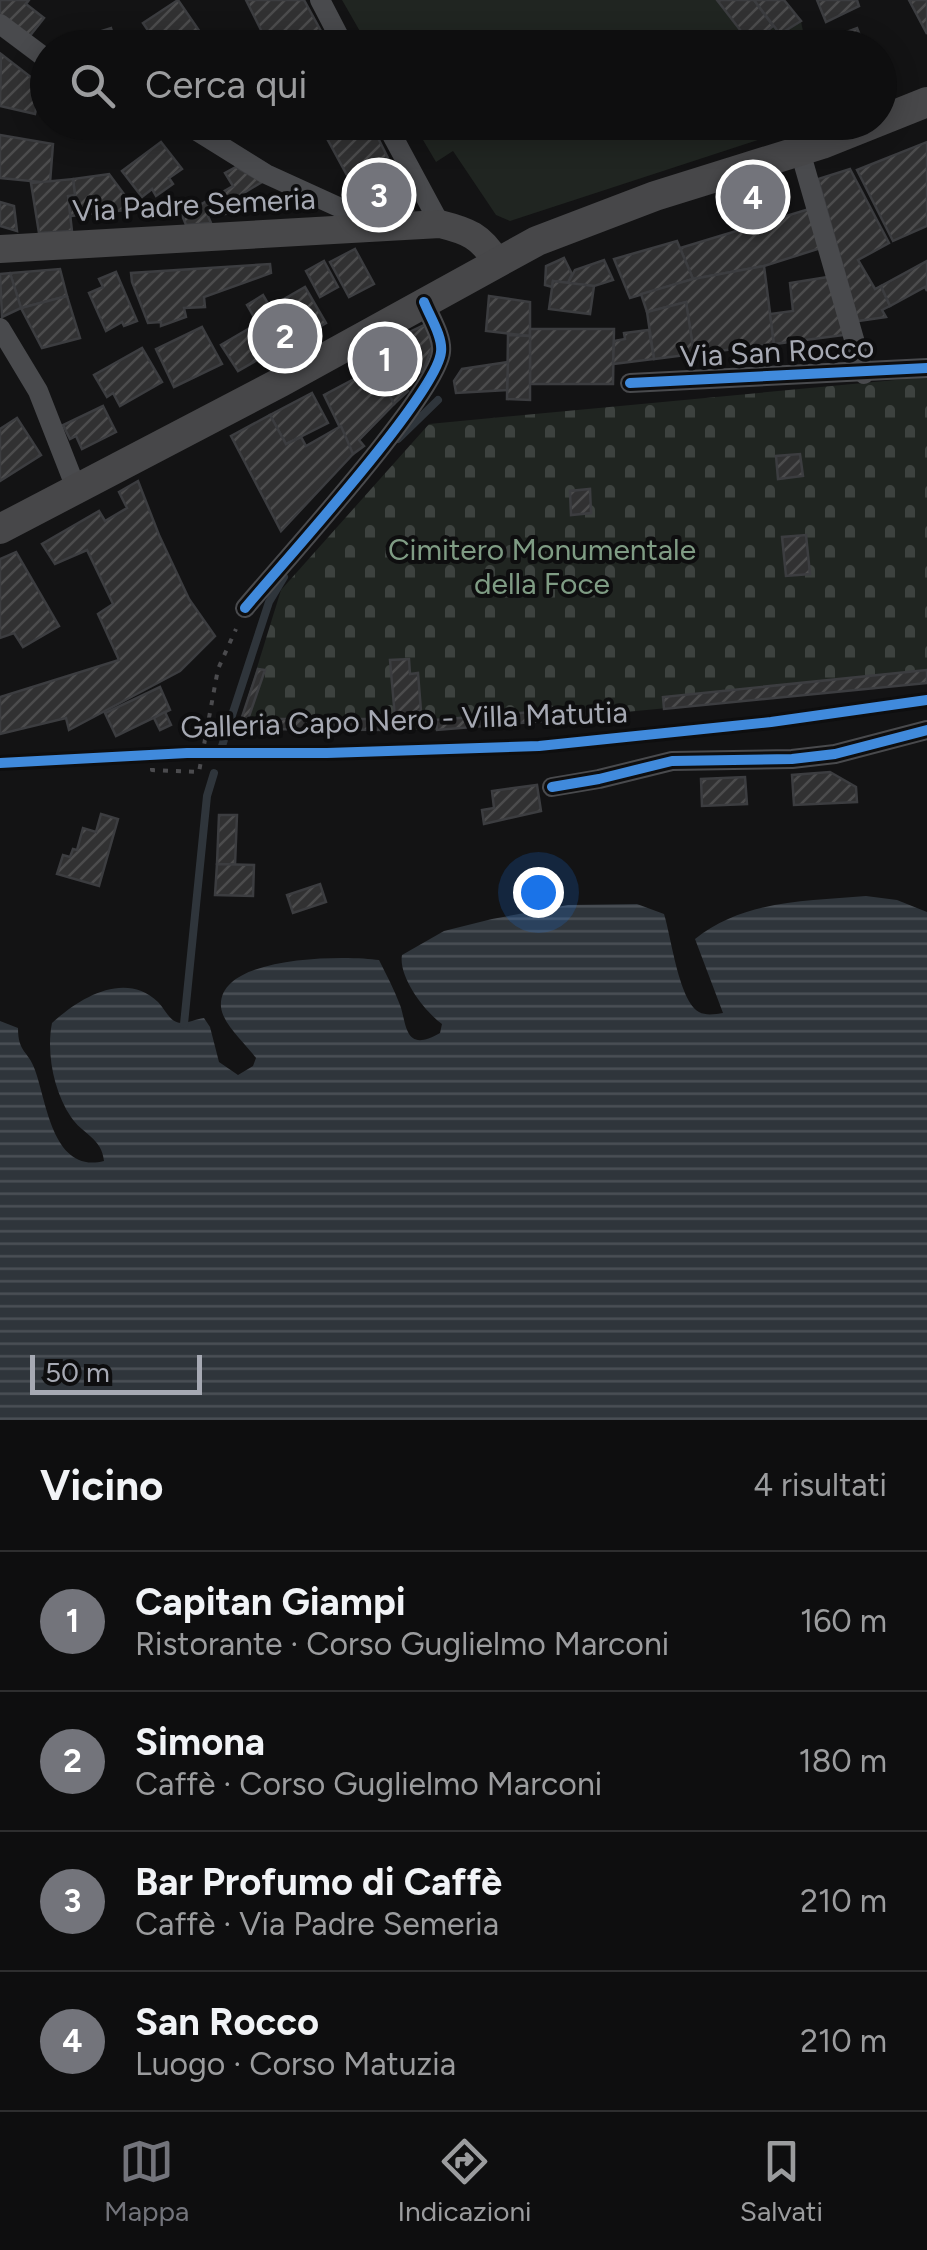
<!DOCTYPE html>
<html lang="it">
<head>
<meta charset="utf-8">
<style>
	:root { --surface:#0e0e0f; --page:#1c1c1d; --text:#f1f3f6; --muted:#9b9c9e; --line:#2e2e2f; --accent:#73747b }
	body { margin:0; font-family:Figtree,sans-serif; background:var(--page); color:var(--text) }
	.scale { position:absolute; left:30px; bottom:25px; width:172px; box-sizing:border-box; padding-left:10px; border:5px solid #a6a9b3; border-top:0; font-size:28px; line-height:35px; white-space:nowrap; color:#a6a9b3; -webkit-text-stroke:8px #0e0e0f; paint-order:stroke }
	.you { position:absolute; left:538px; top:892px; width:35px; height:35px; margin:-25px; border:8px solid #fff; border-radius:50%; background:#1a73e8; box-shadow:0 0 0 15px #1a73e833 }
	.badge { display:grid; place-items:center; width:65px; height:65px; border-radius:50%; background:var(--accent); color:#fff; font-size:32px; font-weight:700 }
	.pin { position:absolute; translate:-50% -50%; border:5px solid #fff; box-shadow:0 2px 10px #0006 }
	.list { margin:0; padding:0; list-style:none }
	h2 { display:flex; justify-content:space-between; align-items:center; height:130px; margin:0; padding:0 40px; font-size:42px }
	h2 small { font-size:32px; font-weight:400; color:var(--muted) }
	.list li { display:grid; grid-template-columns:65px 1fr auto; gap:30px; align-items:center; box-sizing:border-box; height:140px; padding:0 40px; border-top:2px solid var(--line) }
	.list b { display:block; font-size:38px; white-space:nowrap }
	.list p { margin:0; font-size:32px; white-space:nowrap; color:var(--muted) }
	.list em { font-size:32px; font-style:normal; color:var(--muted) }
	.icon { flex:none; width:55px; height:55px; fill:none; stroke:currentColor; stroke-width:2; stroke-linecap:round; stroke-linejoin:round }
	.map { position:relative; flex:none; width:927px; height:1420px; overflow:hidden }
	.search { position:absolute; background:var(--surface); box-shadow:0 5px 25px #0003; left:30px; right:30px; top:30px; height:110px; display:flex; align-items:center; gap:25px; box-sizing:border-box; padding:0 35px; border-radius:55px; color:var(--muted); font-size:38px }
	.sheet { height:690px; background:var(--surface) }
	nav { display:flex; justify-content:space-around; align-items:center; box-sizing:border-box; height:140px; border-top:2px solid var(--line); background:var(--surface); font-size:28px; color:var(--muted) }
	nav a { display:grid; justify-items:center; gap:5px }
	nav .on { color:var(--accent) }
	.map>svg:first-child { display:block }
</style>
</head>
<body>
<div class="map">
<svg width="927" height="1420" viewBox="0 0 927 1420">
	<defs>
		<pattern id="cemetery-stones" width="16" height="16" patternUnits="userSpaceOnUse" patternTransform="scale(2.5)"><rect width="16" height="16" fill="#202521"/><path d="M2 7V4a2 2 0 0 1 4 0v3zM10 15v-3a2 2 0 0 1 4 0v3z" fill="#3d423f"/></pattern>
		<pattern id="water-rules" width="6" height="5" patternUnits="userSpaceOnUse" patternTransform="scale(2.5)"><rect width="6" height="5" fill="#2f353b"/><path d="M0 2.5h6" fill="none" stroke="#4a4f55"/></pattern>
		<pattern id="building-hatch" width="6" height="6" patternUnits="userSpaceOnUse" patternTransform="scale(2.5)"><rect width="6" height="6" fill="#313132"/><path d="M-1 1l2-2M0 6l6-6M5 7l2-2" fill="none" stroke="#4c4c4d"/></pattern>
	</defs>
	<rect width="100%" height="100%" fill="#131314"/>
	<path fill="url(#cemetery-stones)" d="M927,377V683L437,730L238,729L281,590L429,424Z"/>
	<g fill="#202521">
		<path d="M342,0H784L801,21L806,47H369Z"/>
		<path d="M413,123L810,122V123L510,221L496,215L453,151L436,162Z"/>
	</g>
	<path fill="url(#water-rules)" d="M866,896L897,900L927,912V1420H0V1021L18,1028C18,1053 28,1050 35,1070C47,1103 53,1174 104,1161C102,1138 82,1134 71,1117C54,1092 46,1053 52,1023C79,998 125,970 158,1002C166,1010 169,1022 181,1023C188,1023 196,1019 204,1018L210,1027L219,1062L238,1075L253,1066L256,1058C246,1044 223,1025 221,1007C217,955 345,955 379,960C386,974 394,989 400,1005C407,1024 404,1054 440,1033L442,1024C425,1012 398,977 402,955L444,931L492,919L568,905L637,904L664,914C671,936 679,1001 699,1012C706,1016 716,1014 723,1013L695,939C744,900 806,901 866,896Z"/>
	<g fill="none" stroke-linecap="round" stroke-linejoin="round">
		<g stroke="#2f353b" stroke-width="8">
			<path d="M398,439L438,400"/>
			<path d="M221,749L269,602L284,577"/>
			<path d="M184,1024L207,796L214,773"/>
		</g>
	</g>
	<g fill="url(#building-hatch)" stroke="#3c3d40" stroke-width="2.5">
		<path d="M0,0H29L26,4L44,18L29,37L0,15Z"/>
		<path d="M178,0L211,48H188L179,34L160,48L143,23Z"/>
		<path d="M246,0H304L321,31L293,48H270Z"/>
		<path d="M717,0H754L773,26L751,44Z"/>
		<path d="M754,0H784L801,21L780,34Z"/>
		<path d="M817,0H857L859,6L826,22Z"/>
		<path d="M909,0H927V34Z"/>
		<path d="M111,28L117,48H71L81,44L79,38Z"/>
		<path d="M857,28L865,48H806V47Z"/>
		<path d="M179,34L188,48H161Z"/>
		<path d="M882,51L894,79L880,85V52Z"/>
		<path d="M1,54L41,85L35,114L0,106Z"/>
		<path d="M318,122H370L392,166L354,188Z"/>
		<path d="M0,135L53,144L50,183L0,178Z"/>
		<path d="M161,142L182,169L169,178L173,184L156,196L152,189L142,197L122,171Z"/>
		<path d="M927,142V226L893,241L857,170Z"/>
		<path d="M392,166L413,210L372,218L348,203L354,188Z"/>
		<path d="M236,167L262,182L227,203L233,213L208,216L211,223L186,225L182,215L233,186L225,173Z"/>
		<path d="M850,169L889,243L858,260L875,289L881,286L890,306L882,310L886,317L858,321L818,179Z"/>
		<path d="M109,174L135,209L70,216L68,196L75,195L73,179Z"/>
		<path d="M73,179L75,195L68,196L72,231L39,233L31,183Z"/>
		<path d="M0,202L14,206L17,231L0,226Z"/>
		<path d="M809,209L821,248L764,266L693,279L680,248Z"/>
		<path d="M677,241L693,279L630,298L614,259Z"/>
		<path d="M355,249L374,284L349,297L330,262Z"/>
		<path d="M564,258L572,274L568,283L553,281L552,287L545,285L546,266Z"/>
		<path d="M604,260L613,280L594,286L568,283L575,270Z"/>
		<path d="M324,261L338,287L320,297L306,271Z"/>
		<path d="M927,261V291L925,287L890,306L881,286Z"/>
		<path d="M270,264L271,273L204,297L205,307L184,308L186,317L161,326V322L148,323L132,282L131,273Z"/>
		<path d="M764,266L774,344L694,354L686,302L647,312L641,294L693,279Z"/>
		<path d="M60,269L67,296L21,308L10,273Z"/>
		<path d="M116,272L137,321L124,326L122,322L106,331L89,293L103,287L99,279Z"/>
		<path d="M10,273L21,308L2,317L0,274Z"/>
		<path d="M828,277L844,335L774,344L770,314L793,311L790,283Z"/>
		<path d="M553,281L594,286L590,314L549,309Z"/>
		<path d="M305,287L326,323L275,353L247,305L263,295L270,307Z"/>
		<path d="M67,296L80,338L42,348L21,308Z"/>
		<path d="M489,296L530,302V336L486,331Z"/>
		<path d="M686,302L694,354L654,359L647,312Z"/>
		<path d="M424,325L434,342L423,371L403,335Z"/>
		<path d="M202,327L222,364L174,387L156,349Z"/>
		<path d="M250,328L266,355L238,371L221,345Z"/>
		<path d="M530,329H614L613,384H530Z"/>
		<path d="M649,330L654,359L613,364L614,341L625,339L624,333Z"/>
		<path d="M508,335L530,336V400L507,399Z"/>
		<path d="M406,341L423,371L401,382L408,391L394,404L370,360Z"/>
		<path d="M142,348L162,382L120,406L113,393L107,397L94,375Z"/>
		<path d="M508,362L507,390L456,393L454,381L462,369Z"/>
		<path d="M375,368L394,404L359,440L364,446L353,454L324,395Z"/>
		<path d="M312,393L328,423L286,444L270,415Z"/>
		<path d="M103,406L116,432L82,449L76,436L70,439L63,425Z"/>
		<path d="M270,415L286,444L301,437L306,446L341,426L353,454L281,531L231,436Z"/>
		<path d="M17,418L41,455L0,481V429Z"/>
		<path d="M800,454L803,476L778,479L776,456Z"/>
		<path d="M138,481L159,535L189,599L215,636L180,671L69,730L66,718L0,734V697L119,660L98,614L113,604L87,550L55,564L42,544L99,511L105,521L127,508L119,492Z"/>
		<path d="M590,489L591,513L571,515L570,491Z"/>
		<path d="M806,535L810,574L786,576L782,537Z"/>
		<path d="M16,552L59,626L23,647L14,633L0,638V559Z"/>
		<path d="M409,659L410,674L418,673L421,711L413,712L415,727L396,729L390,660Z"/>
		<path d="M258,669L265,670L244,731L238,729Z"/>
		<path d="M927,670V683L664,709L663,697Z"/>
		<path d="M160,687L170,710L116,736L105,713Z"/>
		<path d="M568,709L569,719L437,730L436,720Z"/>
		<path d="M165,712L171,725L160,730L154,718Z"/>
		<path d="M254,719H387L388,730L254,729Z"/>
		<path d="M830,772L856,787L857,802L794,805L792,775Z"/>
		<path d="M745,777L747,804L702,806L701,779Z"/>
		<path d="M537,785L541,811L484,824L482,810L494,808L492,791Z"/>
		<path d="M101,814L118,819L99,886L57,874L63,855L70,857L73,849L77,850L83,828L96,832Z"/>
		<path d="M219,815H237L235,865L217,864Z"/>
		<path d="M217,864L254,865L253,896L215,895Z"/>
		<path d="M320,884L326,902L293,913L287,895Z"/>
	</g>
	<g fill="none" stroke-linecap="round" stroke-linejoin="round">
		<g stroke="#4b4b4e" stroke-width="4" stroke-dasharray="5 8" stroke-linecap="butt">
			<path d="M69,122L75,136L84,137L148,122"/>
			<path d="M152,755V770L199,772L218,669L236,629"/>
		</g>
		<g stroke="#494a4d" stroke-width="20">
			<path d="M320,0L345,48"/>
			<path d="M0,24L48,60"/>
			<path d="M177,122L189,126L266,174L345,210L369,228"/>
			<path d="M385,122L440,224"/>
			<path d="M800,151L864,374"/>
			<path d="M0,328L38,391L76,488"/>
			<path d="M630,383L927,368"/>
			<path d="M245,608C280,566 437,394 441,352C443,337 430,317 424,302"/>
			<path d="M552,787L599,779L672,761L792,759L835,754L927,730"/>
		</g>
		<path stroke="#48484a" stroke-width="28" d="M0,249L440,224C468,231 481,236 496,261"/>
		<path stroke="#474749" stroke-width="30" d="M0,529L281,382L537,241L655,196L822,144L927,102"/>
		<defs>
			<g id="cycleway">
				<path d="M630,383L927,368"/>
				<path d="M245,608C280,566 437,394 441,352C443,337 430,317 424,302"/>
				<path d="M0,763L187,753H327L539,746L771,722L927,700"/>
				<path d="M552,787L599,779L672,761L792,759L835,754L927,730"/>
			</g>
		</defs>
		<use href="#cycleway" stroke="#0e0e0f" stroke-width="16"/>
		<use href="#cycleway" stroke="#408adc" stroke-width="10"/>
	</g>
	<g text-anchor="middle" stroke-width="8" stroke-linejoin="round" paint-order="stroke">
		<g font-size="30" fill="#a6a9b3" stroke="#0e0e0f">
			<text transform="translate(194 205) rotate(-3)" y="10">Via Padre Semeria</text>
			<text transform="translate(777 352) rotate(-3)" y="10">Via San Rocco</text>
			<text transform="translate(404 720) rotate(-2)" y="10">Galleria Capo Nero - Villa Matutia</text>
		</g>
		<g font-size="30" fill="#7f9c84" stroke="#0e0e0f">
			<text x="542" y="560">Cimitero Monumentale<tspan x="542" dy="34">della Foce</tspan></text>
		</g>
	</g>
</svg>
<div class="scale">50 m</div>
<div class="you"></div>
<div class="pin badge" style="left:385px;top:359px">1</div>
<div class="pin badge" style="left:285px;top:336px">2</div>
<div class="pin badge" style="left:379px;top:195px">3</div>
<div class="pin badge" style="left:753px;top:197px">4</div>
<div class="search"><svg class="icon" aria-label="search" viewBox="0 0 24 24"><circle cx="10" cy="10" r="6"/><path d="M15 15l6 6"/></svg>Cerca qui</div>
</div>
<section class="sheet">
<h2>Vicino<small>4 risultati</small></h2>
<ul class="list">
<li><span class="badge">1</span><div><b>Capitan Giampi</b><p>Ristorante · Corso Guglielmo Marconi</p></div><em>160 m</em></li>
<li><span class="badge">2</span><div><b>Simona</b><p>Caffè · Corso Guglielmo Marconi</p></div><em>180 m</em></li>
<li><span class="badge">3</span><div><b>Bar Profumo di Caffè</b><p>Caffè · Via Padre Semeria</p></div><em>210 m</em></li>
<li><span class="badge">4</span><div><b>San Rocco</b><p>Luogo · Corso Matuzia</p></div><em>210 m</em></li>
</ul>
</section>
<nav>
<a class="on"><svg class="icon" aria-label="map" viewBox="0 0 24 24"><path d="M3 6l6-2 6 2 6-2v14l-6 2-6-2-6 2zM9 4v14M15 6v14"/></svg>Mappa</a>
<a><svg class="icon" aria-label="directions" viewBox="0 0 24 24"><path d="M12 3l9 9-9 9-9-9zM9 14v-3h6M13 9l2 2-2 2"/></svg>Indicazioni</a>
<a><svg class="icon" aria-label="saved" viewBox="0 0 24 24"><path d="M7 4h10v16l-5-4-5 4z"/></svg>Salvati</a>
</nav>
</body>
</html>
